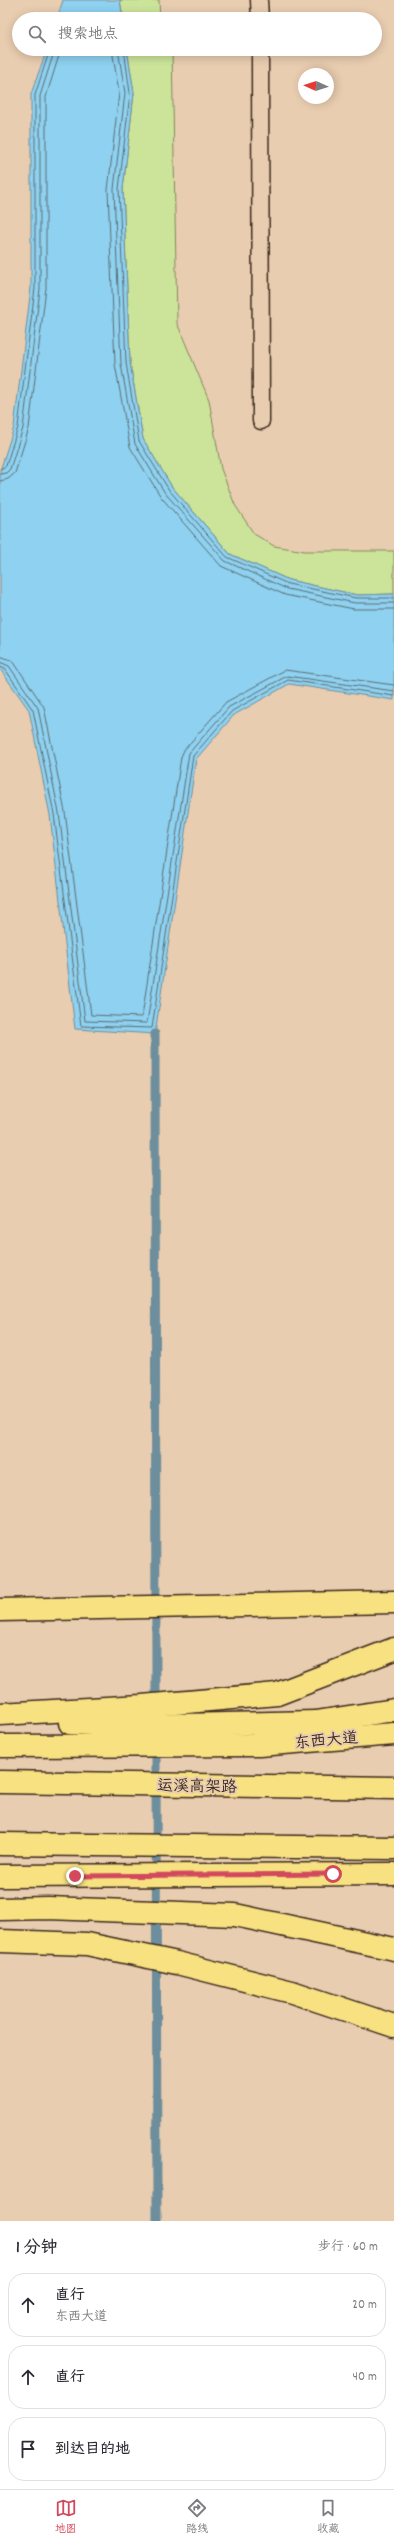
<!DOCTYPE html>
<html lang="zh">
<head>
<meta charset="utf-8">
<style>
	:root { --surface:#fff; --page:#f7f7f7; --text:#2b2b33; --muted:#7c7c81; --line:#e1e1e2; --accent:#d1495b }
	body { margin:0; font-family:Dekko,"LXGW WenKai TC",sans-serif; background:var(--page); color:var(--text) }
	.compass { position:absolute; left:298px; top:68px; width:36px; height:36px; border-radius:50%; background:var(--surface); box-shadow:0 2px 10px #0003; rotate:273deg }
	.stop { position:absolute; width:12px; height:12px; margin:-9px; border:3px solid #d1495b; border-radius:50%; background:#fff }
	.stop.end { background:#d1495b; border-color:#fff; box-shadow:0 1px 4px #0008 }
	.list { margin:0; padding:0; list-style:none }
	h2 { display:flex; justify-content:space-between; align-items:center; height:52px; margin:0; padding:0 16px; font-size:17px }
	h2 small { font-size:13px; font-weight:400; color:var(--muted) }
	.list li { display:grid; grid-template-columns:26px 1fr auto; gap:12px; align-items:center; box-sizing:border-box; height:64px; margin:0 8px 8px; padding:0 8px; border:1px solid var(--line); border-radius:16px }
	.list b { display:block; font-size:15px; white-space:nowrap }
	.list p { margin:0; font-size:13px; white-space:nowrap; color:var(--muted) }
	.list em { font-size:13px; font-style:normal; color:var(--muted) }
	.icon { flex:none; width:22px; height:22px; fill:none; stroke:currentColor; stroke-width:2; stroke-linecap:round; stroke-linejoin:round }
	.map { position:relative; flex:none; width:394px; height:2221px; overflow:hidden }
	.search { position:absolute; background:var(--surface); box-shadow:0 2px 10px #0003; left:12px; right:12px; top:12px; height:44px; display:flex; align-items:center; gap:10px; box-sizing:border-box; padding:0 14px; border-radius:22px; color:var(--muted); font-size:15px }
	.sheet { height:268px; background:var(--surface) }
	nav { display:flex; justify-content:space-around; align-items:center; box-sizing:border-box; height:56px; border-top:1px solid var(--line); background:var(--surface); font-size:11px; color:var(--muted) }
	nav a { display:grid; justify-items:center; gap:2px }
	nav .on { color:var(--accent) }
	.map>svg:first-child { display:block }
</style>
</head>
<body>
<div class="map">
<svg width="394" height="2221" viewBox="0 0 394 2221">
	<rect width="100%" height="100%" fill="#e9cdb0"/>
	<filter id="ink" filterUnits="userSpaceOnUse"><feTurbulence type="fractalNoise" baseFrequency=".025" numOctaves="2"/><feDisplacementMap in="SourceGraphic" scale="8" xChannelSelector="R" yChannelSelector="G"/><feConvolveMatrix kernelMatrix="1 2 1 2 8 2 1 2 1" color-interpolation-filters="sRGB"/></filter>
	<g filter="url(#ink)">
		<g fill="#cbe49a" stroke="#83875c">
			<path d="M120,0H159L160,19H123Z"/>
			<path d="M127,49H172L177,323L209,400L221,469L235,505L254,534L274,546L305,551H394V594L357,595L289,580L230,554L172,487L143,439L130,363L123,189L134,93Z"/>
		</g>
		<g fill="#8ed1f0" stroke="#6d8e9c">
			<path d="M63,0H120L123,19H57Z"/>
			<path d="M47,49H127L134,93L123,189L130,363L143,439L172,487L230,554L289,580L357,595L394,594V700L289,684L234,715L196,759L155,1034L75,1029L50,815L29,710L0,669V471L14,427L31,288V94Z"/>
		</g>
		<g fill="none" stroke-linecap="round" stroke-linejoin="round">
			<g stroke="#5c6d72" stroke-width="1">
				<path d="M112,49L119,93L108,190L115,364L130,447L161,497L221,566L285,595L354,609H394"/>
				<path d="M118,49L125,93L114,189L121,364L135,444L165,493L225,561L287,589L355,603H394"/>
				<path d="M124,49L130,93L119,189L126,363L139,441L169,490L227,557L288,584L356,598H394"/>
				<path d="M0,469L6,466L18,427L35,288V95L50,49"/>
				<path d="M0,474L6,473L10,469L23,428L40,289V96L55,49"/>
				<path d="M0,481L8,479L15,473L29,428L46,288V97L61,49"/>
				<path d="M0,656L13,661L44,707L65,812L91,1015L142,1017L181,757L184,750L226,702L285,670L394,685"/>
				<path d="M0,662L9,666L38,708L59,813L85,1021L147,1023L189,753L229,707L287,676L394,691"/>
				<path d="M0,667L5,669L33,710L54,814L81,1026L152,1028L193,756L232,711L288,680L394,696"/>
			</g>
			<g stroke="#6d8e9c" stroke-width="9">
				<path d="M155,1034L156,1706"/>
				<path d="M156,1745L157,2221"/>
			</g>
			<defs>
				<g id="service">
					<path d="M259,0L260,19"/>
					<path d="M260,49L261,421"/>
				</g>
				<g id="primary">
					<path d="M0,1746L259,1745L394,1734"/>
					<path d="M0,1876L394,1874"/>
				</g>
				<g id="trunk">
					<path d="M0,1610L394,1602"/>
					<path d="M0,1714L142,1706L277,1694L394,1649"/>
					<path d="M70,1723L137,1726L316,1722L394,1710"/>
					<path d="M0,1782L394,1788"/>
					<path d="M0,1844L394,1848"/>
					<path d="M0,1909L48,1908L235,1915L394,1949"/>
					<path d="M0,1941L87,1944L177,1963L292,1992L394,2026"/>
				</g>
			</defs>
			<use href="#service" stroke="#3b2a1e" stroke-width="19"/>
			<use href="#primary" stroke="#3b2a1e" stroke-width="25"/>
			<use href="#trunk" stroke="#3b2a1e" stroke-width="25"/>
			<use href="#service" stroke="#e9cdb0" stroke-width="16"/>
			<use href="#primary" stroke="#f8e181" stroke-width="22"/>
			<use href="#trunk" stroke="#f8e181" stroke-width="22"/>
		</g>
	</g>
	<g fill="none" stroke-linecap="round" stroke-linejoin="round" filter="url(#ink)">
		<path stroke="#d1495b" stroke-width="5" d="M75,1876L333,1874"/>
	</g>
	<g text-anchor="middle" stroke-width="4" stroke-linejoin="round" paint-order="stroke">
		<g font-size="16" fill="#3b2a1e" stroke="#e9cdb0">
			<text transform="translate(326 1739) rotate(-5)" y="6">东西大道</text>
			<text transform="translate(197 1785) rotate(1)" y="6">运溪高架路</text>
		</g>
	</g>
</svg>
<svg class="compass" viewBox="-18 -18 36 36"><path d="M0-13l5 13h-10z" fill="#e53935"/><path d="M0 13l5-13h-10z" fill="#7c7c81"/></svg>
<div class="stop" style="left:333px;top:1874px"></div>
<div class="stop end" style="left:75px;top:1876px"></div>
<div class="search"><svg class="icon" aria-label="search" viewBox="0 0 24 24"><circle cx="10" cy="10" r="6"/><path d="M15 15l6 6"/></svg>搜索地点</div>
</div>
<section class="sheet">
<h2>1 分钟<small>步行 · 60 m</small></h2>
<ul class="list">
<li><svg class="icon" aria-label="ahead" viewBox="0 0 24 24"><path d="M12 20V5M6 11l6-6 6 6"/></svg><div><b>直行</b><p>东西大道</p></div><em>20 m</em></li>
<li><svg class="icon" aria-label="ahead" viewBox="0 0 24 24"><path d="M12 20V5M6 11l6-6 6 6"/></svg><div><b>直行</b></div><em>40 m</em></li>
<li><svg class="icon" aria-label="arrive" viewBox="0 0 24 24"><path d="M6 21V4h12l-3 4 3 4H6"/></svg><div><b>到达目的地</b></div></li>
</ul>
</section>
<nav>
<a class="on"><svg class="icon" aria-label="map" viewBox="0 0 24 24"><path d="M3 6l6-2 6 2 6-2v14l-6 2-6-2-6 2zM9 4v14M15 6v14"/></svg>地图</a>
<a><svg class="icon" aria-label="directions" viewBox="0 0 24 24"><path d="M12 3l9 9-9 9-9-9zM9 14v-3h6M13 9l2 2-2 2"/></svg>路线</a>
<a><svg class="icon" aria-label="saved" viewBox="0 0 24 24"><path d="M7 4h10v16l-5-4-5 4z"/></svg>收藏</a>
</nav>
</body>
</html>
